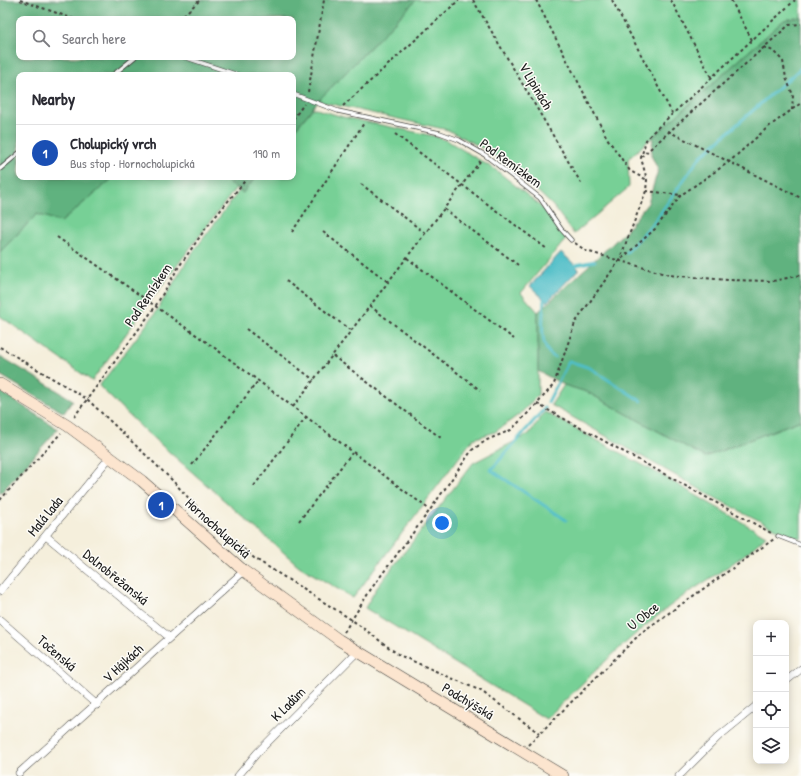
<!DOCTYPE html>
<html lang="en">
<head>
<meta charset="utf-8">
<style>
	:root { --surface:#fff; --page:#f7f7f7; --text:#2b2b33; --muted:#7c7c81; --line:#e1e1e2; --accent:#b5179e }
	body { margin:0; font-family:"Patrick Hand",sans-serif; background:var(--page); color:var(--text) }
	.controls { position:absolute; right:12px; bottom:12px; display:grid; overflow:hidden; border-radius:8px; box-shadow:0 2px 10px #0003 }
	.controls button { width:36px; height:36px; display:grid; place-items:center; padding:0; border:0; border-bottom:1px solid var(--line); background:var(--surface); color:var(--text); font:20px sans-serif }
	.you { position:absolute; left:442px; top:523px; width:14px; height:14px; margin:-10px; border:3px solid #fff; border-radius:50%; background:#1a73e8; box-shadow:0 0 0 6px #1a73e833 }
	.badge { display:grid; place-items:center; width:26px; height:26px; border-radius:50%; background:var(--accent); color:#fff; font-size:13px; font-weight:700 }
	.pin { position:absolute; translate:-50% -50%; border:2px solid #fff; box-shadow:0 1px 4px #0006 }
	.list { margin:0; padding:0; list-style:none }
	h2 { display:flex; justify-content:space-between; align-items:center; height:52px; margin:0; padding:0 16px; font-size:17px }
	h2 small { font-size:13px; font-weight:400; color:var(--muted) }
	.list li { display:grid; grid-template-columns:26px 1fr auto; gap:12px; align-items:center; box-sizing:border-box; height:56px; padding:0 16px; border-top:1px solid var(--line) }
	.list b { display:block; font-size:15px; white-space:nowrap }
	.list p { margin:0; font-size:13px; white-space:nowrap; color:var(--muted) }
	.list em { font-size:13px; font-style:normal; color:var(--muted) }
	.icon { flex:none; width:22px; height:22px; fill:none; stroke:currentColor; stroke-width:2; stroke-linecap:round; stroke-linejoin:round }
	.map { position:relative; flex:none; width:801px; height:776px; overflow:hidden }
	.search { position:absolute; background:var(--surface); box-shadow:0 2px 10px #0003; left:16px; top:16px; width:280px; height:44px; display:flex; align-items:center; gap:10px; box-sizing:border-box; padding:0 14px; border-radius:8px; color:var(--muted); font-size:15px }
	.panel { position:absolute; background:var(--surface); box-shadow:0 2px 10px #0003; left:16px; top:72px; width:280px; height:108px; border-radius:8px }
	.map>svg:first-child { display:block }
</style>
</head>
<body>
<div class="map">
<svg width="801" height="776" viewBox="0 0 801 776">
	<rect width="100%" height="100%" fill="#fdfcf7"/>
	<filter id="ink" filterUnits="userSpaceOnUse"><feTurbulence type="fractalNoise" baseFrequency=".025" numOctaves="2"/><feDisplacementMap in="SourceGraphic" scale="8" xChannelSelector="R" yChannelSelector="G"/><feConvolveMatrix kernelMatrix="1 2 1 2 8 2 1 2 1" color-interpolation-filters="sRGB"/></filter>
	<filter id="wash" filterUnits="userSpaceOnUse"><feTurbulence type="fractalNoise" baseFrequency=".012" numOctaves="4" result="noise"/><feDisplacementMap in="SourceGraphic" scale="16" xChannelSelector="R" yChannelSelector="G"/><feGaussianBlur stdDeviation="0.9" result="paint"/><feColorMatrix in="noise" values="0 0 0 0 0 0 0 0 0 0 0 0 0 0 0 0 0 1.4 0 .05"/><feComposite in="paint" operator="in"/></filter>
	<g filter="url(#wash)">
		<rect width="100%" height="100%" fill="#f5efdc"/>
		<g fill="#77d096" stroke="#4a7659">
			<path d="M416,0H801V17L784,20L628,159L629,187L574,234L553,206L525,179L490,152L448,130L318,101Z"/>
			<path d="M313,108L343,117L434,136L448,141L496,170L537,203L546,212L566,239L521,293L538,312V395L521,413L495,432L473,439L353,598L299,566L143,429L99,386L154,315L190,256L239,191L243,193L256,177H293V132Z"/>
			<path d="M114,177H221L236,188L150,301L92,381L0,316V252L37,214L61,222Z"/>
			<path d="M564,385L587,392L705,457L801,420V539L782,532L719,500L551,405Z"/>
			<path d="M545,412L661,475L766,536C738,564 701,582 670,606C625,640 586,680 546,719L365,608L376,589L473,463L529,434Z"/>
		</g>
		<g fill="#61b27f" stroke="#3e674e" fill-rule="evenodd">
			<path d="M0,0H416L318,101L293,132V75H19V177H114L61,222L37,214L0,252ZM19,19H293V57H19Z"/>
			<path d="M801,17V420L705,457L587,392L564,385L538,371V312L624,233L648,203L658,170L651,155L653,137L784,20Z"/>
			<path d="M221,177H256L243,193Z"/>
			<path d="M0,356L73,400L64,413L0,375Z"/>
			<path d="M0,391L58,429L0,494Z"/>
		</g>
		<path fill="#50bec7" stroke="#366d72" d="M561,252L579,269L547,302L530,286Z"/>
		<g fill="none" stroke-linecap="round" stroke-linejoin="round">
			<g stroke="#50bec7" stroke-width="3">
				<path d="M626,253L654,222L700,157L801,68"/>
				<path d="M573,268L576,265L595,261"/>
				<path d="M546,297L544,300C543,316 538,351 555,357"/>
				<path d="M569,361L590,368L641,401"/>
				<path d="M548,402L569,361"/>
				<path d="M545,408L491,470L566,520"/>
			</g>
		</g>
	</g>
	<g filter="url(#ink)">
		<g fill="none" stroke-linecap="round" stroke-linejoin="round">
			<defs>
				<g id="lane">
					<path d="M184,57L238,75"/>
					<path d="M113,75L135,57"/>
					<path d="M293,94L338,111L440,133L459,140L485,155L540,198L561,229L571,240"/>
					<path d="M0,169L19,153"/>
					<path d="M778,536L801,545"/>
				</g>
				<g id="street">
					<path d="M46,536L169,637"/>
					<path d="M0,591L110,457"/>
					<path d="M0,620L97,705"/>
					<path d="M786,681L801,669"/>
					<path d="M19,773L244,571"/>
					<path d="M238,776L257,753L358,651"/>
					<path d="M679,776L718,737L756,706"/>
				</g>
				<path id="secondary" d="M0,384L68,426L142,481L244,571L339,640L563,776"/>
			</defs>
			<use href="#lane" stroke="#3d3c39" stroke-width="5"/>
			<use href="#street" stroke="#3d3c39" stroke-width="8"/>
			<use href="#secondary" stroke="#3d3c39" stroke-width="12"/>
			<g stroke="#3d3c39" stroke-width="2" stroke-dasharray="3 3" stroke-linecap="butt">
				<path d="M20,0L74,19"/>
				<path d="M473,0L581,183"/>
				<path d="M536,0L607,138L630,171L647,180"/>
				<path d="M612,0L672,113"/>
				<path d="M671,0L711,77"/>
				<path d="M731,0L752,40"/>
				<path d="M179,19L200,0"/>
				<path d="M764,47L773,51L783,61L786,78L793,95L792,110"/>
				<path d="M308,92L324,0"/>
				<path d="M343,106L459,0"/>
				<path d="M293,119L304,104"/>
				<path d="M668,131L801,198"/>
				<path d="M395,134L547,249"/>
				<path d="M641,157L789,25L801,24"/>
				<path d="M361,184L425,233"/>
				<path d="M646,191L681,195"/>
				<path d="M444,209L518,265"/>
				<path d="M292,232L364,123"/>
				<path d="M323,232L388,282"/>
				<path d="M57,237L212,346L430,510"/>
				<path d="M575,243L586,251L669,275L728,280L773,281L801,275"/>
				<path d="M407,258L514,339"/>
				<path d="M619,261L646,191L647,180L641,158L646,140L653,132L795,0"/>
				<path d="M286,281L351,331"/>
				<path d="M370,306L480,390"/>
				<path d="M246,329L314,380"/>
				<path d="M0,347L87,399L171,479L209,520L254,558L352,620L399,655L481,691L539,733"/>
				<path d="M333,356L441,438"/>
				<path d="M537,404L773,534"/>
				<path d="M293,407L481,160"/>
				<path d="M74,417L155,307L178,268L206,228L248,177"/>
				<path d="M192,465L258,381"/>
				<path d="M254,486L306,417"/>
				<path d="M0,500L61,433"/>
				<path d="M299,521L352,453"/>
				<path d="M344,632L371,589L430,510L472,450L487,440L511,430L537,404L554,384L575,323L618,262L655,229L681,195L729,162L767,128L801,103"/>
				<path d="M528,745L642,632L774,539"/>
			</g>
			<use href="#lane" stroke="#fff" stroke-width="3.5"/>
			<use href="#street" stroke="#fff" stroke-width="7"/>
			<use href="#secondary" stroke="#fce5cf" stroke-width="11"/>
		</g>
	</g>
	<g text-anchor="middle" stroke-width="3" stroke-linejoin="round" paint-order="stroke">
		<g font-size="14" fill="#1c1c1c" stroke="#fdfcf7">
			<text transform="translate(536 86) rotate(59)" y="5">V Lipinách</text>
			<text transform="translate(511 163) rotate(36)" y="5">Pod Remízkem</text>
			<text transform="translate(148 295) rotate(-56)" y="5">Pod Remízkem</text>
			<text transform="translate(45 516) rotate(-51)" y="5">Malá lada</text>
			<text transform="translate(218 528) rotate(42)" y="5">Hornocholupická</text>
			<text transform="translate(116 577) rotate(39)" y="5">Dolnobřežanská</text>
			<text transform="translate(643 616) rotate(-39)" y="5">U Obce</text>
			<text transform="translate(57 653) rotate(41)" y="5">Točenská</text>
			<text transform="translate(123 663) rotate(-43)" y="5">V Hájkách</text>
			<text transform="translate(468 701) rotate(31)" y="5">Podchýšská</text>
			<text transform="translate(288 704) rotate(-45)" y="5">K Ladům</text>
		</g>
	</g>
</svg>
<div class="controls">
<button>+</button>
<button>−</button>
<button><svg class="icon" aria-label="locate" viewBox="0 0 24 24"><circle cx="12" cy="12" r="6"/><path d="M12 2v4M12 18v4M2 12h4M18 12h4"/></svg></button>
<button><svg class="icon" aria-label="layers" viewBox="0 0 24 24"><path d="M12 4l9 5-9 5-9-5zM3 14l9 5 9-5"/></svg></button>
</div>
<div class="you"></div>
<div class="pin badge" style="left:161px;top:505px;background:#1a4fb4">1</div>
<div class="search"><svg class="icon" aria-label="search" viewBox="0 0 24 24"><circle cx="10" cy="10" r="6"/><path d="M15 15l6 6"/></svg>Search here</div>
<section class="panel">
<h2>Nearby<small></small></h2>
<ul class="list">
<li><span class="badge" style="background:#1a4fb4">1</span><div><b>Cholupický vrch</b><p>Bus stop · Hornocholupická</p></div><em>190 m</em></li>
</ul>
</section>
</div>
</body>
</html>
